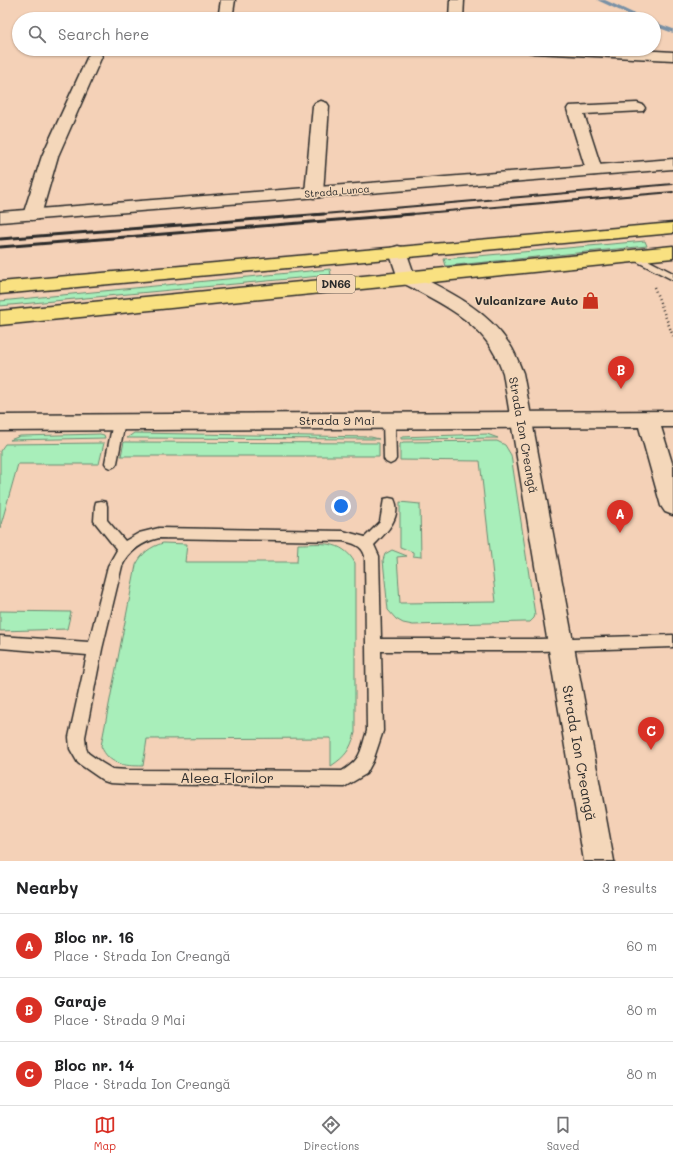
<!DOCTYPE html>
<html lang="en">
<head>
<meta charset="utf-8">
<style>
	:root { --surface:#fff; --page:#f6f6f6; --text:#202124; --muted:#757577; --line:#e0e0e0; --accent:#d93025 }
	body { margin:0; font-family:Mali,sans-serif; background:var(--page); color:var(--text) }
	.you { position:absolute; left:341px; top:506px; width:14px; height:14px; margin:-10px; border:3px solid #fff; border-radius:50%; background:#1a73e8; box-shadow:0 0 0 6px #1a73e833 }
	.badge { display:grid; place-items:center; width:26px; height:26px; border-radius:50%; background:var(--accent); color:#fff; font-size:13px; font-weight:700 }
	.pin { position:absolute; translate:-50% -33px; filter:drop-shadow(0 1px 2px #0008) }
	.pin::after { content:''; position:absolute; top:21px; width:14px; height:12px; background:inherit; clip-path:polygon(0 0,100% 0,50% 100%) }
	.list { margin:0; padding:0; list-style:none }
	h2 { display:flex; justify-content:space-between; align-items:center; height:52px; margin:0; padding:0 16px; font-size:17px }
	h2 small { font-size:13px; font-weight:400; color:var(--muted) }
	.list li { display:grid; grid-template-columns:26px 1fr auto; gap:12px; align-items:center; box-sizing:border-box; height:64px; padding:0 16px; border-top:1px solid var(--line) }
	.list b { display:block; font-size:15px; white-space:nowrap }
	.list p { margin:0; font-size:13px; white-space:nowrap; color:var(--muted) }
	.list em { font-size:13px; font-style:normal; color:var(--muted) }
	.icon { flex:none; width:22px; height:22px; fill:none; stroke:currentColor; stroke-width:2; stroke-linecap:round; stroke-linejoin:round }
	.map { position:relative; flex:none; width:673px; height:861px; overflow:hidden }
	.search { position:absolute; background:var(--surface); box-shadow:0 1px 3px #0004; left:12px; right:12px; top:12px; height:44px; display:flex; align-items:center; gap:10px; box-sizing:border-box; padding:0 14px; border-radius:22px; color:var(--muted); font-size:15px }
	.sheet { height:244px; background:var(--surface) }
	nav { display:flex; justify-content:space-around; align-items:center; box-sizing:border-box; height:56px; border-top:1px solid var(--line); background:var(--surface); font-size:11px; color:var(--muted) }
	nav a { display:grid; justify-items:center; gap:2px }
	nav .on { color:var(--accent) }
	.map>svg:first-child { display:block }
</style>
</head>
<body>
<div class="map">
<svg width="673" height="861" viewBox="0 0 673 861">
	<rect width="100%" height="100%" fill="#f4d1b7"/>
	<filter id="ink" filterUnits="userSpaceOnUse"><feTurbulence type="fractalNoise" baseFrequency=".025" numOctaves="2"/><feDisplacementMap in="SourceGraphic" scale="8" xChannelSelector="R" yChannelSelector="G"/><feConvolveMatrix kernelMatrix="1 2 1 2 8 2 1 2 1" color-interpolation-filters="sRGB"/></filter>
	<g filter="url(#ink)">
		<g fill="#a8eeba" stroke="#6a8c72">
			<path d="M645,241L647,246L446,266L444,259Z"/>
			<path d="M330,269L331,275L0,306V301Z"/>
			<path d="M134,433L371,437L379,439L127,438Z"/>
			<path d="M100,434L104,435L105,438L10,440L20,436Z"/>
			<path d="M487,434L498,438L401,439V437Z"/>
			<path d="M497,441L505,445L511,455L535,615L534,618L530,622H524L413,625L403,623L396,619L388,610L383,560L385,554L392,550L407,556L397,557L400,603L496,602L480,461L400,460V444L403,442Z"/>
			<path d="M124,442L379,443V456H121Z"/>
			<path d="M104,443L99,464H18L0,528V451L5,444Z"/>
			<path d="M400,502L420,504L421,557L413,556V552L400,547Z"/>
			<path d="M163,543L187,544L185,562H297L298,544C321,544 342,539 355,563V733C350,750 346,756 331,766V738L147,739L143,766C124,766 109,765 101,746L136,565C142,553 150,547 163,543Z"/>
			<path d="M0,611L71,612L67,629L0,631Z"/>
		</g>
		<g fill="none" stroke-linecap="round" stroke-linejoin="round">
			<g fill="#7991a6" fill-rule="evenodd">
				<path d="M597,0H605L646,19H638Z"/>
				<path d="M654,22L673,29V33L654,26Z"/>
			</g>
			<defs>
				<g id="lane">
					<path d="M634,253L673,273V280L630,258L629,256L630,254Z"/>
					<path d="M389,417L393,418L395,421L396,459L394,462L390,464L386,462L384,459L383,421L385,418Z"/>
					<path d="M119,418L123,419L125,422L117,463L115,466L111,468L107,466L105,463L113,422L115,419Z"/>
					<path d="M389,498L394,499C403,517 385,534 374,545L379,556L381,639H540L673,635V647L540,651H381L383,731L373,761L366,774L344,787L128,784L110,783L104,781L78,763L70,749L69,737L87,655L0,648V636L89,642L108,566L117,550L94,521L95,506L96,502L101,501L106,502L107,506V520L125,541L139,533L159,528L343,531L365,537L380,522L384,499ZM159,538L343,541C353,543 362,545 365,556L367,731C360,752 362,759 342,771L128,770L112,769L102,763L88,753L86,748L85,737L102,649L122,566C130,550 142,542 159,538Z"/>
				</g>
				<g id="street">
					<path d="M221,0H235L232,19H218Z"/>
					<path d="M450,0H464L463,19H449Z"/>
					<path d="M527,49H621L673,52V60L534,53L529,52Z"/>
					<path d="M95,52L100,53L102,56L58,156L41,215L38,219L32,220L26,219L23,215L42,156L88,56L90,53Z"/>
					<path d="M321,101L327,103L329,106L323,193L320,197L314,198L308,197L305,193L313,106L315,103Z"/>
					<path d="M637,103L643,105L645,108L643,111L584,114L602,170L600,174L594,175L588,174L586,170L567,109L569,106Z"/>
					<path d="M673,411V427H661L673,466V515L665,512L661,506L639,427L0,431V415Z"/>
				</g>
				<g id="secondary">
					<path d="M673,159V169L0,222V212Z"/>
					<path d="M398,246L405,248L414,274C451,292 487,310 510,345C516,354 519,364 523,373L614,861H584L503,373C500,366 498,359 494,353C476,318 433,299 399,281L389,252L391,248Z"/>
				</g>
				<g id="primary">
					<path d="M673,223V233L0,294V282Z"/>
					<path d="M673,246V258L0,325V311Z"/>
				</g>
			</defs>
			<use href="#lane" stroke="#2b2b2b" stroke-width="3"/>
			<use href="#street" stroke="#2b2b2b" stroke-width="3"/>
			<use href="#secondary" stroke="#2b2b2b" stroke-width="3"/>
			<use href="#primary" stroke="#2b2b2b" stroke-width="3"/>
			<path stroke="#2b2b2b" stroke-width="2.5" stroke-dasharray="1 3" stroke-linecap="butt" d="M654,287L673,336"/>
			<use href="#lane" fill="#f4d7ba" fill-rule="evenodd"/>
			<use href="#street" fill="#f4d7ba" fill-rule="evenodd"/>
			<use href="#secondary" fill="#f4d7ba" fill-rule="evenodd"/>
			<use href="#primary" fill="#f9e181" fill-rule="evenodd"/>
			<g stroke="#2b2b2b" stroke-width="2">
				<path d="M312,215L673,184"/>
				<path d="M401,215L673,192"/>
			</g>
			<g stroke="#2b2b2b" stroke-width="3">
				<path d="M0,239L324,214"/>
				<path d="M0,247L413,214"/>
			</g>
		</g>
	</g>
	<defs>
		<symbol id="shop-bare" viewBox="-9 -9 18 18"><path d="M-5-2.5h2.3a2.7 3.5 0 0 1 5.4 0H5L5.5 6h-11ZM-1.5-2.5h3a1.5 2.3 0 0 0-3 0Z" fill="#c8321e" stroke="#f4d7ba" stroke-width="2.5" paint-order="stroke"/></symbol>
	</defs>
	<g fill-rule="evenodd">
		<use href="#shop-bare" x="578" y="288" width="25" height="25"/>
	</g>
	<g text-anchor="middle" stroke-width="3" stroke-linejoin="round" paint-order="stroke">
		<g font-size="10" fill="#2b2b2b" stroke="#f4d7ba">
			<text transform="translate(337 191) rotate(-5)" y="4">Strada Lunca</text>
		</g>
		<rect fill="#f4d7ba" stroke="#675f56" stroke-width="1" x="317" y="275" width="38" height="18" rx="3"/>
		<g font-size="11" font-weight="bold" fill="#2b2b2b">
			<text x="336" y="288">DN66</text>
		</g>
		<g font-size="12" font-weight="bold" fill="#2b2b2b" stroke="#f4d7ba" text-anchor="end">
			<text x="578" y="305">Vulcanizare Auto</text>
		</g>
		<g font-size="12" fill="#2b2b2b" stroke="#f4d7ba">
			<text x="337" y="425">Strada 9 Mai</text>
			<text transform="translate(523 435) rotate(80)" y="4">Strada Ion Creangă</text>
		</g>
		<g font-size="14" fill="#2b2b2b" stroke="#f4d7ba">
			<text transform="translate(579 753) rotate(80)" y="5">Strada Ion Creangă</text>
			<text x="227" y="783">Aleea Florilor</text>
		</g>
	</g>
</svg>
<div class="you"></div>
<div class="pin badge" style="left:620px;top:533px">A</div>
<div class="pin badge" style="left:621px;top:389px">B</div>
<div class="pin badge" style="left:651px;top:750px">C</div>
<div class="search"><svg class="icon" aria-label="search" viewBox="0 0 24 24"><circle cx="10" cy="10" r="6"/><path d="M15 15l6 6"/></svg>Search here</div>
</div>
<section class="sheet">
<h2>Nearby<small>3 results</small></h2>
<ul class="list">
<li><span class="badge">A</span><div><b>Bloc nr. 16</b><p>Place · Strada Ion Creangă</p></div><em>60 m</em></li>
<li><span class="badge">B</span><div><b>Garaje</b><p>Place · Strada 9 Mai</p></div><em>80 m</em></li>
<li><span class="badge">C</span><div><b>Bloc nr. 14</b><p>Place · Strada Ion Creangă</p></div><em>80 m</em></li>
</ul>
</section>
<nav>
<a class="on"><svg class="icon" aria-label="map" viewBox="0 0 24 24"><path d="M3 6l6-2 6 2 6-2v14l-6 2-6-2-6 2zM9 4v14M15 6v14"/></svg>Map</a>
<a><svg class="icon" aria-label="directions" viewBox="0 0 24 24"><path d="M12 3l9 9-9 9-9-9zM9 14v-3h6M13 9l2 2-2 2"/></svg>Directions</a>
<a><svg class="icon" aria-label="saved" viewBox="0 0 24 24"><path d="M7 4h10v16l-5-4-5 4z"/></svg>Saved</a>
</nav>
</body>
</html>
